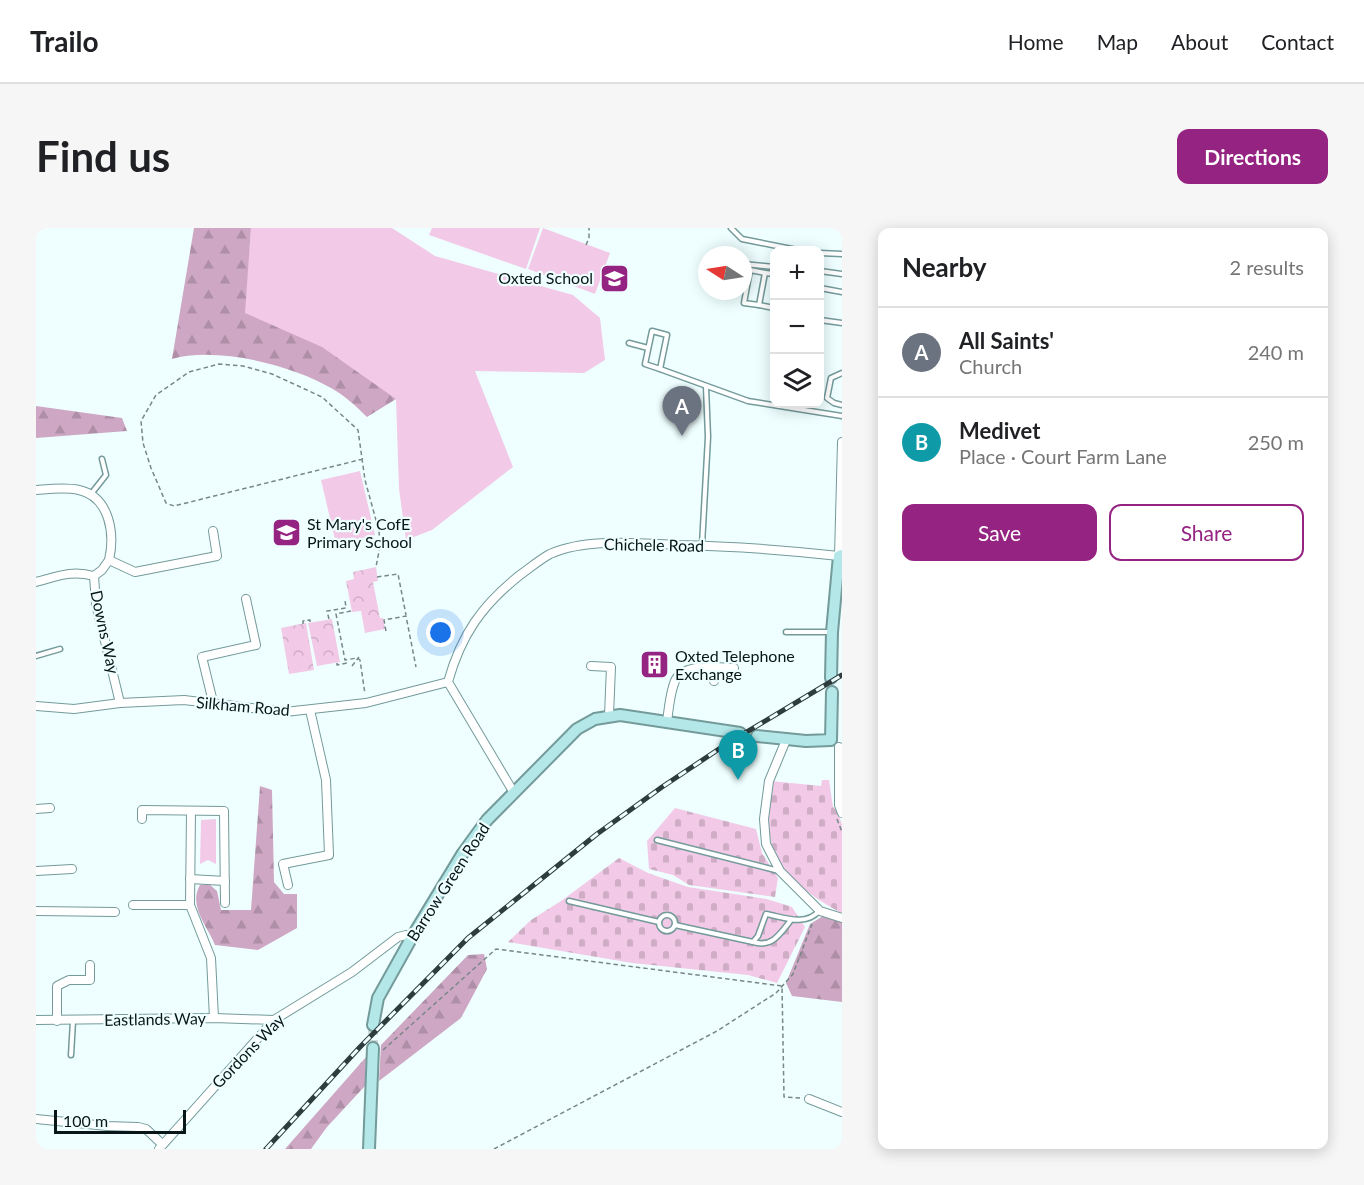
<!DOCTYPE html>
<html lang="en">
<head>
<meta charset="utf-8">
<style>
	:root { --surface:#fff; --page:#f6f6f6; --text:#202124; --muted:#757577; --line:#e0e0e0; --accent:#952381 }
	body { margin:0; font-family:Lato,sans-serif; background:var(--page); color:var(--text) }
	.controls { position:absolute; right:18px; top:18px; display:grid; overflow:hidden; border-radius:12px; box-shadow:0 3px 15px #0003 }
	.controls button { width:54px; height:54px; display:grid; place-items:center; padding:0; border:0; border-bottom:2px solid var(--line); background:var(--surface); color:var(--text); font:30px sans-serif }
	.compass { position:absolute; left:662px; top:18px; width:54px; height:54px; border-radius:50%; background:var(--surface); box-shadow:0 3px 15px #0003; rotate:282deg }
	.scale { position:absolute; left:18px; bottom:15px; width:132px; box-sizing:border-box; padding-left:6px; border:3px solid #081617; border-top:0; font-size:16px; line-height:21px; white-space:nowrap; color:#081617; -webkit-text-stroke:4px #efffff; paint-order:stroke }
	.you { position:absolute; left:405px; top:405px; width:21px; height:21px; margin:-15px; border:4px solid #fff; border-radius:50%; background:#1a73e8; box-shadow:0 0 0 9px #1a73e833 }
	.badge { display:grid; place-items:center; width:39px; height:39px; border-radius:50%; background:var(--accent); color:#fff; font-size:20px; font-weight:700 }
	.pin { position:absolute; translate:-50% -50px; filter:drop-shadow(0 2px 3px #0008) }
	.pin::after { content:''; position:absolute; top:32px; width:21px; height:18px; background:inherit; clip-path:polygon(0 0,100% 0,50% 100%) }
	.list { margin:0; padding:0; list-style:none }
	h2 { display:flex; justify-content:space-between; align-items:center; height:78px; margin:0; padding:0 24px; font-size:26px }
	h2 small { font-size:20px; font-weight:400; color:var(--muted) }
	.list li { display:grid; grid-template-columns:39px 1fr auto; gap:18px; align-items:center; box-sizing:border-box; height:90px; padding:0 24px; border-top:2px solid var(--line) }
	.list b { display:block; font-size:22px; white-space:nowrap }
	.list p { margin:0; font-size:20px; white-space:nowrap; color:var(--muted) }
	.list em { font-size:20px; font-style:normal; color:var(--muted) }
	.actions { display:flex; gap:12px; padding:18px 24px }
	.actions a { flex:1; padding:14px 0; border:2px solid var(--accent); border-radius:12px; text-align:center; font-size:21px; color:var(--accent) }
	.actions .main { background:var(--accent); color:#fff }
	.icon { flex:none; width:33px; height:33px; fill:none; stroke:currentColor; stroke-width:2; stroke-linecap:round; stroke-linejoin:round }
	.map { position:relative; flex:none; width:806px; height:921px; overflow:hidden; border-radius:12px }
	header { display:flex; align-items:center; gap:36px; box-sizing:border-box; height:84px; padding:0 30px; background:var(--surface); border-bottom:2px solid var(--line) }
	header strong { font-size:28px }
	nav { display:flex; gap:33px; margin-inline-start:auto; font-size:21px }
	.intro { display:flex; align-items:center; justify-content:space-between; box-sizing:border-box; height:144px; padding:0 36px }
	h1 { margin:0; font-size:42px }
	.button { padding:15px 27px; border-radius:12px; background:var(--accent); color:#fff; font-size:21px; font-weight:700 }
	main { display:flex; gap:36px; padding:0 36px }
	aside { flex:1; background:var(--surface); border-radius:12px; box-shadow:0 3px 15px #0003 }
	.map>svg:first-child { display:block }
</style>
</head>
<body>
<header>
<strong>Trailo</strong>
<nav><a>Home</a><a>Map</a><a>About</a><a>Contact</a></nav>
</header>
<div class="intro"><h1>Find us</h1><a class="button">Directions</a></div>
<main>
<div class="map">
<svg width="806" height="921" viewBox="0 0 806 921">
	<defs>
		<pattern id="forest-firs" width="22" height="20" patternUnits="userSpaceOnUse" patternTransform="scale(1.5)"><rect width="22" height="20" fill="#cda7c3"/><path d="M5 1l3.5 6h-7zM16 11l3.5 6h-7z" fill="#af8fa7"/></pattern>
		<pattern id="cemetery-stones" width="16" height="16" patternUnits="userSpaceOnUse" patternTransform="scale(1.5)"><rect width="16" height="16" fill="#f2cae7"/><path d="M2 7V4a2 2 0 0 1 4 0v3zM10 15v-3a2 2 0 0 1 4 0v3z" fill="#ceadc5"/></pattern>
		<pattern id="park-crowns" width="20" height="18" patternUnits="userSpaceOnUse" patternTransform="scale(1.5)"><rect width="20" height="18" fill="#f2cae7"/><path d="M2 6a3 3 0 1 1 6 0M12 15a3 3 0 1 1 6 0" fill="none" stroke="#ceadc5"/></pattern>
	</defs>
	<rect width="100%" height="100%" fill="#efffff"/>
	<g fill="#f2cae7">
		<path d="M215,0H356L399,28L537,67L564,90L569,132L548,145L439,143L477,239L396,302L370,312L363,261L360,171L208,85Z"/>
		<path d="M396,0H504L490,41L393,7Z"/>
		<path d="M507,0L574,25L559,66L492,41Z"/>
		<path d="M324,243L339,307L300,316L285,252Z"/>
		<path d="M180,591V636L172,632L164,636L165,592Z"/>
	</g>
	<g fill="url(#forest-firs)">
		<path d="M158,0H215L209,85L286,119L360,171L331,189C320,178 309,168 295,160C256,137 180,118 136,131Z"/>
		<path d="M0,178L86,190L91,203L0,210Z"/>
		<path d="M224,558L236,562L238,654L248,666H261V700L222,722L179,717C171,697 152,678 164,657L173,656L181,663L185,682H215Z"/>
		<path d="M787,688L806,693V774L756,768L750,755L774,696Z"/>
		<path d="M448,726L451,741L425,790L343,853L345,817L432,727Z"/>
		<path d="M330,829L329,858L291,899L275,921H249Z"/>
	</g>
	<g fill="url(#cemetery-stones)">
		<path d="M786,552H793L797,579L802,584L806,597V685C779,672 742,645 735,614C730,594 733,573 735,553L785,558Z"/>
		<path d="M639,580L720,601L726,625L742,650L739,669L653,657L637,647L613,641L611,613Z"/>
		<path d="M583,630L612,645L652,659L731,671L756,679L769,699L741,755L712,747L596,735L472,714L495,692L525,673Z"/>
	</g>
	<g fill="url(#park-crowns)">
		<path d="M340,339L342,353L337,354L344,390H347L349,401L329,405L325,383L316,384L310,353L318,351L317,344Z"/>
		<path d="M296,391L304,434L281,438L272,395Z"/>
		<path d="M270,395L278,442L253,446L245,400Z"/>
	</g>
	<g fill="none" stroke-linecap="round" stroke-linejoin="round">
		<g stroke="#ccdcdc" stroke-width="10" stroke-dasharray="10 5" stroke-linecap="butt">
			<path d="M704,505L721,508"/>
			<path d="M337,797V820"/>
		</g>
		<defs>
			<g id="lane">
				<path d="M695,0L706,11L761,22"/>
				<path d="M784,25L806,26"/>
				<path d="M707,36L738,39"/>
				<path d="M784,43L806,46"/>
				<path d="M738,46L729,45L723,77L738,80"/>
				<path d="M784,60L806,64"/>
				<path d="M723,77L708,75L714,42L729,45"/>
				<path d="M784,92L806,95"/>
				<path d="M616,103L631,107L624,141L609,136Z"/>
				<path d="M593,115L612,120"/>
				<path d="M624,141L712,173L806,188"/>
				<path d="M806,145L795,150L791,170L798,175L806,177"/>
				<path d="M55,266L70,247L66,231"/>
				<path d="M666,317L672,209L670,159"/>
				<path d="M750,404H794"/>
				<path d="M0,428L24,421"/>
				<path d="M621,612L743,643"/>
				<path d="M533,673L623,694"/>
				<circle cx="631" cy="695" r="8"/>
				<path d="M639,697L717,714L722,708L730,686C747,689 769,699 783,683"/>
				<path d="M717,714C736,720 744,706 755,692"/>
				<path d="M35,827L37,793"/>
			</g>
			<g id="street">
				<path d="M0,262C14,261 29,259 43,262C74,269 79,306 73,332"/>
				<path d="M58,348L66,342L73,332L99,344L181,328L177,303"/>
				<path d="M58,348L60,376L84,475"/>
				<path d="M0,354C23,348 35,342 58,348"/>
				<path d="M555,438L575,439L573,487"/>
				<path d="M678,453L679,439"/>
				<path d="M177,474L166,429L220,417L210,371"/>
				<path d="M0,478L38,481L84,475L148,472L249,484L330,475L412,454"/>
				<path d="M631,493C633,481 634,462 640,451C650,435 682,439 698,440"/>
				<path d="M750,512L733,553L728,591L730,616L744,643L784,683L806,690"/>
				<path d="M803,519V577L806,585"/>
				<path d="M478,565L412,454C425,407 446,377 484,347C494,340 503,332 514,326C549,310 602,315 640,317C694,318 749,322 803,328L806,214"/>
				<path d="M0,581L14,580"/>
				<path d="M155,583L154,677L175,730L178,790"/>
				<path d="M106,591V582L188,583L189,675"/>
				<path d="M0,643L36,641"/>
				<path d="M154,651L189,653"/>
				<path d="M252,657L247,636L293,627L290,552L274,482"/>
				<path d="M97,677H154"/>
				<path d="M0,683L79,684"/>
				<path d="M0,792L178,790L238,792"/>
				<path d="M21,793V758L33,752H54V737"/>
				<path d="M773,871L806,884"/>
				<path d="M0,891L71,898L102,899L110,901L126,916"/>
				<path d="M123,921L238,792L316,744L362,709L370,707L376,709"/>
			</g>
			<g id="secondary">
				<path d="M795,450L796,404L803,328L806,327"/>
				<path d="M721,508L770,513L795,512L796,464"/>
				<path d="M337,797L342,770L376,709L427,625L451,592L541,501L559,491L584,487L704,505"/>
				<path d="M333,921L337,820"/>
			</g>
		</defs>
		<use href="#lane" stroke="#749a9a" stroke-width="7"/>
		<use href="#street" stroke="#749a9a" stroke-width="10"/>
		<use href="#secondary" stroke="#749a9a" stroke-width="14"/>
		<g stroke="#778686" stroke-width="1.5" stroke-dasharray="4.5 3" stroke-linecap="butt">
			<path d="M550,17L553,10V0"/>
			<path d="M327,231L138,278L130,275L115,240L107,215L105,193L120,167L153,144L183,136L207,138L236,146L286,169L322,202L329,252L343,303L344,318L340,339"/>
			<path d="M341,349L362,346L370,387"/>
			<path d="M315,383L300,386L309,432L321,430L324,432L329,466"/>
			<path d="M293,391L291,383L310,380L309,372"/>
			<path d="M267,396V393L274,392V395"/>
			<path d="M350,403L348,392L370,388L380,439"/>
			<path d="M301,435V437L311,435L310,433"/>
			<path d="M316,438L323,429"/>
			<path d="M801,591L806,604"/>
			<path d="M347,822L460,721L746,758L748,869L766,870"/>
			<path d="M458,921L681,803L740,765L757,746L776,696"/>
		</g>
		<use href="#lane" stroke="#fff" stroke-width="4"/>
		<use href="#street" stroke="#fff" stroke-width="8"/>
		<use href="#secondary" stroke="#b3e7e8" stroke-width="10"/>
		<defs>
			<path id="rail" d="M230,921L324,819L432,710L561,606L626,559L689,517L806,447"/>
		</defs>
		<use href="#rail" stroke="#2e3c3d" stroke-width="5"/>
		<use href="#rail" stroke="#efffff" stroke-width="3" stroke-dasharray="9" stroke-linecap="butt"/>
	</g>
	<defs>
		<symbol id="school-square" viewBox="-11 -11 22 22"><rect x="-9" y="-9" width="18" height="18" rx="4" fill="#952381" stroke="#efffff"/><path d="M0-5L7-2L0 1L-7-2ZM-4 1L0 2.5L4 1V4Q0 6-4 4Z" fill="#fff"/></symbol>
		<symbol id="building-square" viewBox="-11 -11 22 22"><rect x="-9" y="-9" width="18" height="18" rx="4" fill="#952381" stroke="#efffff"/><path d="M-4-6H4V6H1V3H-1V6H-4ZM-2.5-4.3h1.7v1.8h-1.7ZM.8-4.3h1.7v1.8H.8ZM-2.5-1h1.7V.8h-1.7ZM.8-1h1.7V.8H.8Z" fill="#fff"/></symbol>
	</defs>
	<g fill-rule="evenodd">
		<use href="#school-square" x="562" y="34" width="33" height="33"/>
		<use href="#school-square" x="234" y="288" width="33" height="33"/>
		<use href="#building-square" x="602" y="420" width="33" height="33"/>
	</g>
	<g text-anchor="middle" stroke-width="4.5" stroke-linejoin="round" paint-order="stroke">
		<g font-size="16" fill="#081617" stroke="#efffff" text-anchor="start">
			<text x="557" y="56" text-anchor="end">Oxted School</text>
			<text x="271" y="302">St Mary's CofE<tspan x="271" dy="18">Primary School</tspan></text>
			<text x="639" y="434">Oxted Telephone<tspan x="639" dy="18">Exchange</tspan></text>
		</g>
		<g font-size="16" fill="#081617" stroke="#efffff">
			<text transform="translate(618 317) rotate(1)" y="6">Chichele Road</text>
			<text transform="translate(69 404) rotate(78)" y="6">Downs Way</text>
			<text transform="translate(207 478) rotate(5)" y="6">Silkham Road</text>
			<text transform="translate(412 654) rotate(-57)" y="6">Barrow Green Road</text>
			<text transform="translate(119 791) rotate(-1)" y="6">Eastlands Way</text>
			<text transform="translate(212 823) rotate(-46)" y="6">Gordons Way</text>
		</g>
	</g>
</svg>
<div class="controls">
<button>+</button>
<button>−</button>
<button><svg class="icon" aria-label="layers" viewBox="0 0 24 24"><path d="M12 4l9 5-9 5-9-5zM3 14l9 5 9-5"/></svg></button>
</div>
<svg class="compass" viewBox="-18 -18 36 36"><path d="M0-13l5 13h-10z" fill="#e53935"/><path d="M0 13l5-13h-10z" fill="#757577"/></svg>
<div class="scale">100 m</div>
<div class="you"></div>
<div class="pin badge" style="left:646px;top:208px;background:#6b7280">A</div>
<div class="pin badge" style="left:702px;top:552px;background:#0f9aa8">B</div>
</div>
<aside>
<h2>Nearby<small>2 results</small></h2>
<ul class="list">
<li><span class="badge" style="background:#6b7280">A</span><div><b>All Saints'</b><p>Church</p></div><em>240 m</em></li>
<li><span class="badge" style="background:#0f9aa8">B</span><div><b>Medivet</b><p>Place · Court Farm Lane</p></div><em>250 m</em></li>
</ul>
<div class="actions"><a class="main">Save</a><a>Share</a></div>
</aside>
</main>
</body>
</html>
